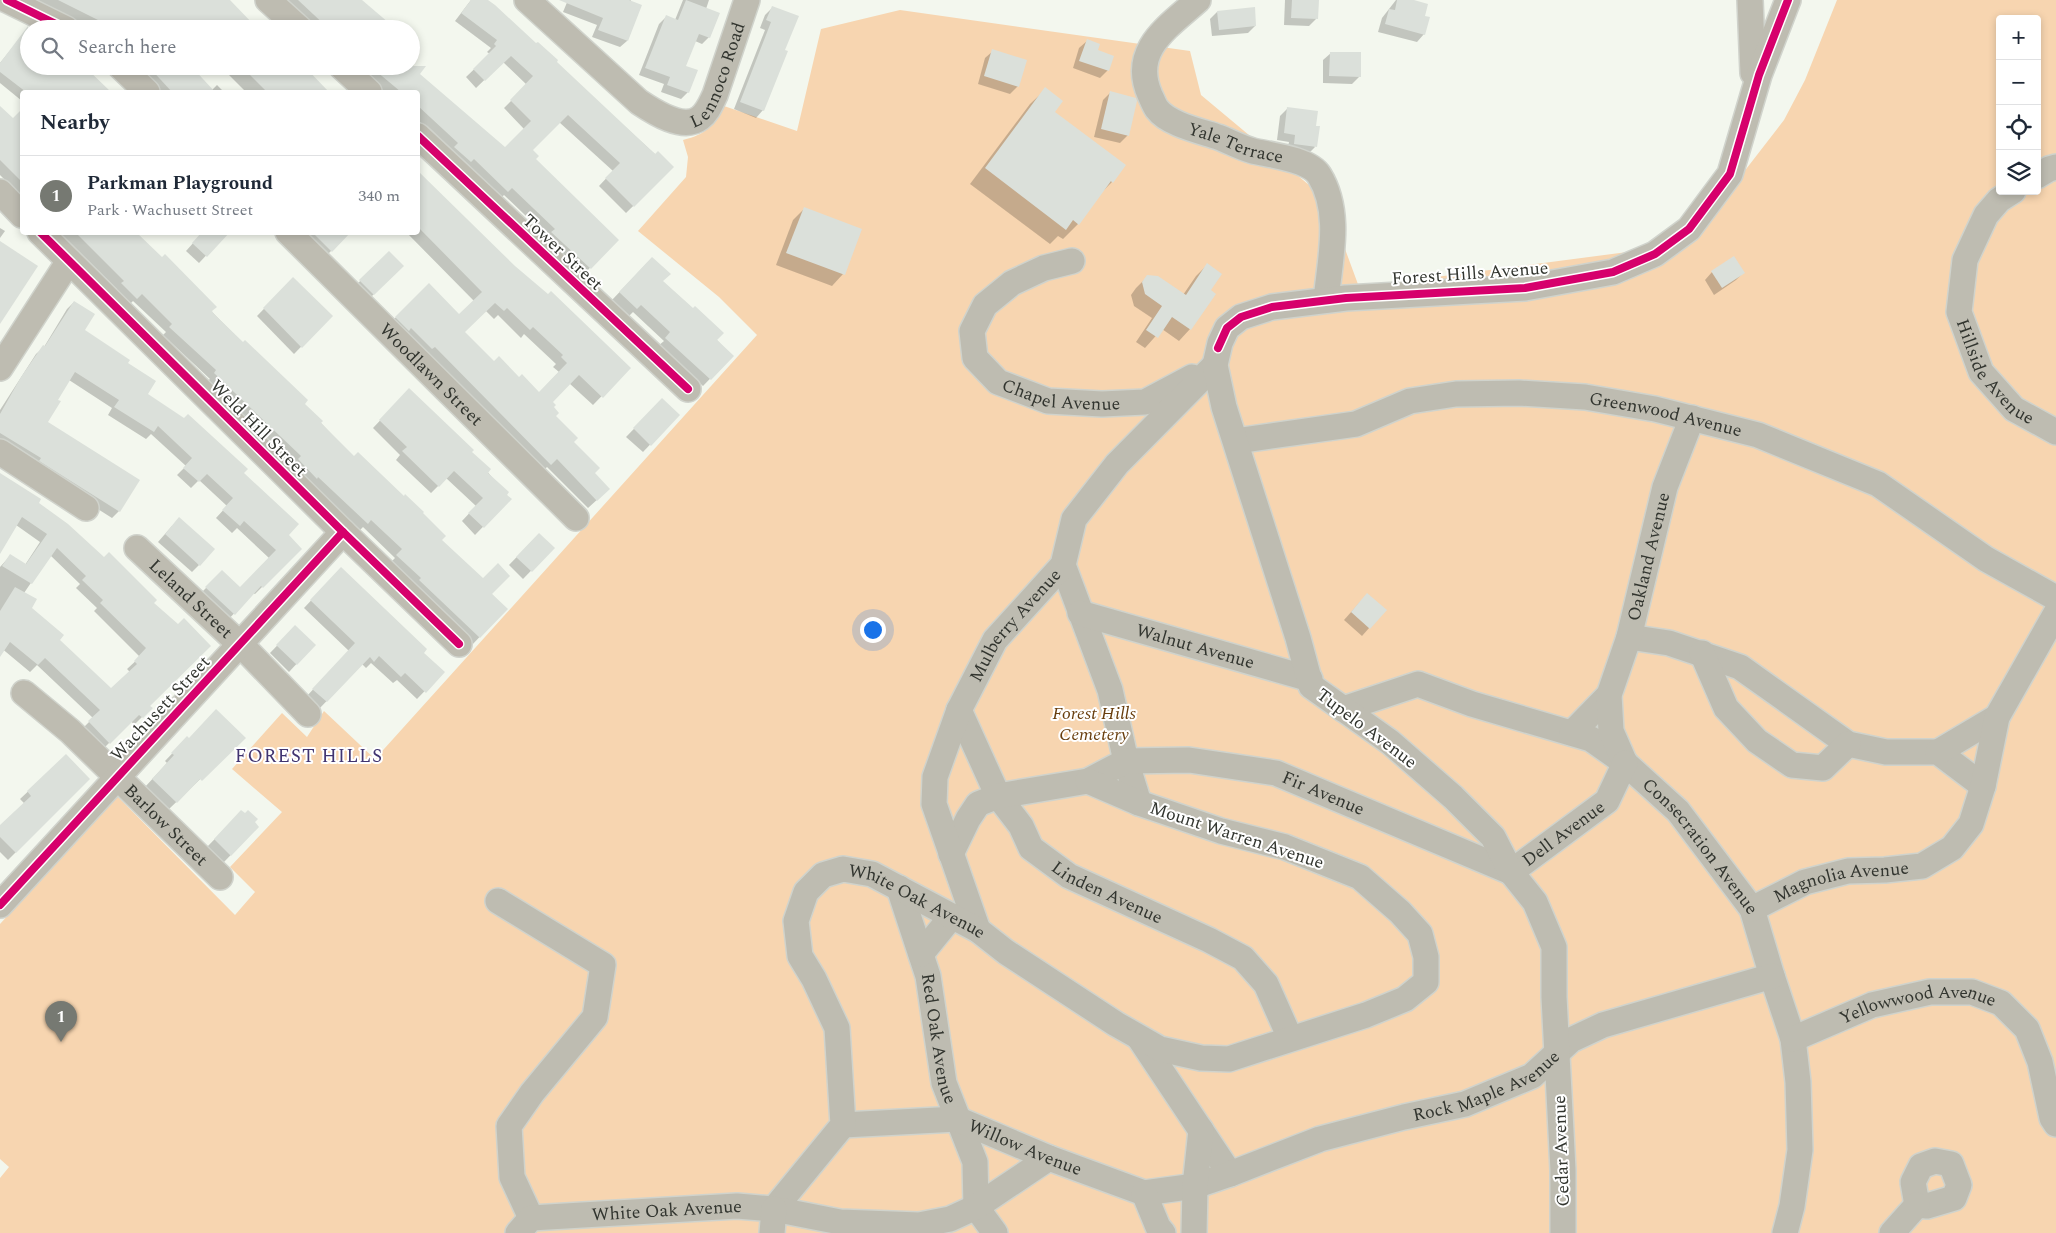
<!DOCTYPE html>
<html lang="en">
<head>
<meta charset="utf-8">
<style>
	:root { --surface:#fff; --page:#f2f2f3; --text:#1f2937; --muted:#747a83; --line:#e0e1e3; --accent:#767972 }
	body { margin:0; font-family:Spectral,serif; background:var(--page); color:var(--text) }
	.controls { position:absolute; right:15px; top:15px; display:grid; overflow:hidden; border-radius:5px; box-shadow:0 2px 8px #0003 }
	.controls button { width:45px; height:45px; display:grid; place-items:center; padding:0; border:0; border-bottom:1px solid var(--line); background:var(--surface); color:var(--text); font:25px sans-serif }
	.you { position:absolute; left:872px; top:629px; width:18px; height:18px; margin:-12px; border:4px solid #fff; border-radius:50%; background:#1a73e8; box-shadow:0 0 0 8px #1a73e833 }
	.badge { display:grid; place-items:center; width:32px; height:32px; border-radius:50%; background:var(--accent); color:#fff; font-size:16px; font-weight:700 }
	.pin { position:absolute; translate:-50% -41px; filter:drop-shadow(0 1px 2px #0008) }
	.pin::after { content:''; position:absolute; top:26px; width:18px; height:15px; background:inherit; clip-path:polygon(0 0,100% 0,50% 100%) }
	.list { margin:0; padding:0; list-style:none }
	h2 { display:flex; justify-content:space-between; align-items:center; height:65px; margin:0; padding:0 20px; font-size:21px }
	h2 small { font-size:16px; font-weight:400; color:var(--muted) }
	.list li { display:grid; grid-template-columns:32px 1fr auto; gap:15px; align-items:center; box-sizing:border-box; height:80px; padding:0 20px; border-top:1px solid var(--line) }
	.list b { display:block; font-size:19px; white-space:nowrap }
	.list p { margin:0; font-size:16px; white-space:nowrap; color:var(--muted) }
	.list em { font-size:16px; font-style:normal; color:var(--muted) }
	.icon { flex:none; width:28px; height:28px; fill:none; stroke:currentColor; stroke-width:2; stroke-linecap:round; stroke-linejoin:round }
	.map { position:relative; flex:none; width:2056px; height:1233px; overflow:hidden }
	.search { position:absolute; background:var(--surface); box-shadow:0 2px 8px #0003; left:20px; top:20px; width:400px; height:55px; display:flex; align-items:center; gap:12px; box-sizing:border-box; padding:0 18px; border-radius:28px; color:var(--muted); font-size:19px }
	.panel { position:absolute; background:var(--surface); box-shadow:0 2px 8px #0003; left:20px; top:90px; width:400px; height:145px; border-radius:5px }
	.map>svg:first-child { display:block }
</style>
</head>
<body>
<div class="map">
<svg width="2056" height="1233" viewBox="0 0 2056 1233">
	<rect width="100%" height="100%" fill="#f3f7ee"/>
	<path fill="#f7d5b0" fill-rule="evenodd" d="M1837,0H2056V1233H0V1178L9,1167L0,1159V924L117,796L235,915L255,892L230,867L282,812L232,769L282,713L307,737L324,711L375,759L757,335L719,297L638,231L686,177L688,157L683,140C707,134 711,127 724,106L797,131L821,29L900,10L1190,51L1201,95L1327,200L1359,287L1635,251L1702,226L1784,120L1805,80ZM2000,19H2037V191H2000Z"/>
	<g fill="#0003" fill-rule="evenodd">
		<path d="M32,0H228L256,29H259H91Z"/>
		<path d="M279,0H356L394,29H313L297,13Z"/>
		<path d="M471,0H486L656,155L673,167L626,213L599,186L613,171L559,122L531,150L534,159L617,240L583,275L545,241L548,237L504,195L500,199L418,120V92H385L354,66H411V64L420,71L418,74L505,148L524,129L504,108L527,85L503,62L476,88L466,77L490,54L487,52L491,48L455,21Z"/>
		<path d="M568,0H631L630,2L640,5L627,41L620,47L592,37L597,25L563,12Z"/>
		<path d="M683,0H709L706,9L709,37L702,44L695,41L685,66L688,92L681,99L661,92L664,84L639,75L659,24L666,17L675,20Z"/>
		<path d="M1285,0H1317L1316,19L1309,26L1284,25Z"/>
		<path d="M1396,0H1409L1423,17L1424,34L1417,42L1378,32L1382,18Z"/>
		<path d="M772,8L783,51L763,110L756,118L734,109L765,30L760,28L765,15Z"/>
		<path d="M1217,12L1255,26L1248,33L1212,36L1210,19Z"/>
		<path d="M26,31L29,32V66H82L109,92H22V101L0,83V63Z"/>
		<path d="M1087,41L1096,51L1108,70L1100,78L1073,68L1079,48Z"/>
		<path d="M993,51L1018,86L1010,94L978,84L985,58Z"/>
		<path d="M1331,53L1360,76L1352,84L1323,83V60Z"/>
		<path d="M128,66H189L212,90L217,85L224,92H156Z"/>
		<path d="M220,66H298L306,70L327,92L329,90L331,92H246Z"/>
		<path d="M1046,89L1053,112L1112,182L1100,194L1078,224L1063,239L1058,236L1050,244L970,184L1030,104Z"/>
		<path d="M1110,93L1128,135L1120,143L1094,137L1103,100Z"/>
		<path d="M0,107L13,120L17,117L22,123V197L0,175Z"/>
		<path d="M1288,108L1315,147L1308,154L1287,151L1289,142L1277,140L1280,116Z"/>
		<path d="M418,174L514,267L629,368L593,405L569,383L551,402L554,416L593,473L599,498L588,508L547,467L542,472L387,326L429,285L459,316L474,301L406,232H418ZM485,310L494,319L498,315L521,338L524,334L556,364L553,367L559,372L539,393L494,363L464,332Z"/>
		<path d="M804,209L860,230L843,274L832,286L776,265L793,220Z"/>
		<path d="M0,228L5,231L0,238Z"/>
		<path d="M59,232H133L303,404L354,458L421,513L440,540L506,609L472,645L412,588L390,563L395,558L363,527L360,530L291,467L294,464L207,381L210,379L163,335L166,332L133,301L129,305L115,292L117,289Z"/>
		<path d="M203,232H228L199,263L186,251Z"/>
		<path d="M296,232H350L322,260Z"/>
		<path d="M389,253L402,266L366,302L353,288Z"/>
		<path d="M652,258L661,281L732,356L703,386L658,346L664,341L633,312L629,316L612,300Z"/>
		<path d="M1207,265L1209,290L1214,294L1190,329L1179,341L1162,329L1145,348L1136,342L1152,318L1134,306L1131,295L1136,288L1147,277L1183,295L1196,276Z"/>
		<path d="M1712,272L1743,273L1736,280L1714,295L1705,280Z"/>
		<path d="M293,279L331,316L294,354L257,316Z"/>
		<path d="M74,302L84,331L126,364L147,394L243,473L287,535L300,549L255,594L253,593L227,621L199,595L222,572L240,589L269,558L237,528L232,533L216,518L227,506L199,480L191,488L177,475L186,466L151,434L146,439L108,415L112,408L69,380L56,400L46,423L119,511L112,518L33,468L0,444V410L36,354L44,347L67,309Z"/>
		<path d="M409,390L471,452L510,499L475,535L462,521L476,506L446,478L431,493L396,460L400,455L373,428Z"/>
		<path d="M662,400L678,415L643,452L626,437Z"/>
		<path d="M0,474L153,603L148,706L151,708L134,725L131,721L102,750L82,729L93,718L37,665L30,672L0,647V567L10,556L25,565L40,542L16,525L0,548ZM50,555L80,584L76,588L97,608L94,611L140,657L127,669L130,672L111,690L58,640L30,608L24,593Z"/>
		<path d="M172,526L199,565L192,572L158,542Z"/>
		<path d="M539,534L553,548L523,579L509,565Z"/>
		<path d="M334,576L443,672L417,699L397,680L393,683L371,663L366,668L362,664L319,709L306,697L349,651L304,608Z"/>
		<path d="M1360,602L1385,610L1362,636L1344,620Z"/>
		<path d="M295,627L314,645L289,672L270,653Z"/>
		<path d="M187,738L220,760L169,809L145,787L167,763L165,761Z"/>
		<path d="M66,756L89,779L8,860L0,852V827L25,804L20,799Z"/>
		<path d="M241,812L258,827L223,863L207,847Z"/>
	</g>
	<g fill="#dbe0da" fill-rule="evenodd">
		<path d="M58,0H230L258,29H98L102,22Z"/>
		<path d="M298,0H362L396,29H329Z"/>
		<path d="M471,0H488L495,5L536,43L538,42L558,60L557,62L655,154L658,151L674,167L634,207L605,178L620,163L568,115L533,150L539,156L536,159L619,240L591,269L551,232L555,229L512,188L508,192L474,159L471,162L454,147L458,143L418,106V92H401L370,66H426L420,74L505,147L531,121L510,100L533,76L511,56L485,81L473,69L496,46L494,44L497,40L461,13Z"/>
		<path d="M559,0H629L642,5L628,41L598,30L603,18Z"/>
		<path d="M686,0L720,13L710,38L699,34L686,66L698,70L689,93L667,85L670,77L645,68L666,15L678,20Z"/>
		<path d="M1292,0H1319L1318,19L1291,18Z"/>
		<path d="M1397,0H1414L1428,4L1425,16L1430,17L1425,35L1385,24L1389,9L1395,10Z"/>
		<path d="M772,6L799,16L785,50L788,51L764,111L740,102L771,22L766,20Z"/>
		<path d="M1255,7L1256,26L1219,30L1217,11Z"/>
		<path d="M28,26L29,66H84L111,92H26L0,72V63Z"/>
		<path d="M1087,39L1100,44L1098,50L1114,56L1109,71L1079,61Z"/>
		<path d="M992,49L1027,60L1019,87L984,76Z"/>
		<path d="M1330,52H1361V77L1329,76Z"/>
		<path d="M148,66H191L215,92H172Z"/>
		<path d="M241,66H304L329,92H267Z"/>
		<path d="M1045,87L1063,101L1055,112L1126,165L1113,183L1111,181L1079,225L1073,220L1066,230L985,168Z"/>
		<path d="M1110,91L1136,98L1137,101L1129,136L1101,129Z"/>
		<path d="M0,106L13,118L22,109V182L0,160Z"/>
		<path d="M1287,107L1318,111L1316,126H1320L1317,147L1294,144L1295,135L1284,133Z"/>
		<path d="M418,171L515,266L548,294L551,291L631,368L603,398L579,375L553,402L556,405L554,407L559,413L556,416L578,438L574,442L600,468L595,473L610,489L597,501L557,459L551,465L435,347L432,349L411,328L409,331L395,317L429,283L459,314L482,292L418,227ZM495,303L504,311L507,308L530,330L533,327L563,355L561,357L567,363L539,392L522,374L519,377L499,356L494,361L465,332Z"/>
		<path d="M804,207L862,229L845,275L786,253Z"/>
		<path d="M75,232H136L162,257L165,254L217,307L212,311L214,314L243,342L245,340L308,400L305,404L323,421L321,423L354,456L358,452L404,496L405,494L424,512L423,513L446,536L442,540L483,578L498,563L510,576L492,594L508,609L480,638L419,580L421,578L396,555L402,549L371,520L368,524L318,477L317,479L298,459L301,456L214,373L216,370L169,327L172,324L142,294L137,299L121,283L124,281Z"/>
		<path d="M202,232H230L207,257L192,243Z"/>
		<path d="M312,232H351L332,252Z"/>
		<path d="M0,241L38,266L0,324Z"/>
		<path d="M389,251L404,266L374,295L359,280Z"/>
		<path d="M1734,256L1745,273L1722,288L1711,271Z"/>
		<path d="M652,257L671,274L663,281L693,308L695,306L724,333L717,340L734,356L711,380L665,338L670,332L641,305L637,309L619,292Z"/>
		<path d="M1207,263L1222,274L1211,290L1216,294L1191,330L1172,317L1158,338L1146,330L1162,306L1145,294L1142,282L1147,275L1158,276L1186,295Z"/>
		<path d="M293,277L333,316L302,348L263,308Z"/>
		<path d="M74,301L95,314L85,330L130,360L128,363L156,381L148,394L184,418L188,414L248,469L244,473L299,524L289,535L302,549L263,588L261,586L235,615L205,587L222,570L240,587L276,550L244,521L240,526L222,510L233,498L207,474L199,482L183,468L192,458L158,426L154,432L114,407L119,400L75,372L58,400L61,401L48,422L140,480L120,512L39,461L41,458L0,433V414L21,377L43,345L45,346Z"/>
		<path d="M409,388L474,450L472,452L491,469L488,473L509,492L507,495L512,499L484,528L468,513L483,498L454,471L439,487L402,451L407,447L379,420Z"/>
		<path d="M662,398L680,415L651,446L633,428Z"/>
		<path d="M0,473L41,499L39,503L68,524L104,557L109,552L157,600L154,603L178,624L184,618L211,646L150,706L153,708L143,718L139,715L110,744L88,721L100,710L45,658L38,665L10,642L0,657V611L15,587L37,599L32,608L64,635L60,640L111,688L137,664L134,661L146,648L100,603L103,600L82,580L86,576L57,548L32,584L2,566L10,554L26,564L47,534L22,517L0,554Z"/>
		<path d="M179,517L215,549L200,566L165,534Z"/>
		<path d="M539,533L555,548L532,572L516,557Z"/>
		<path d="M341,567L427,649L424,653L445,672L426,693L405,673L401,677L379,656L374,662L370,657L327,702L312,689L355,643L310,600Z"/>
		<path d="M1367,593L1387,610L1370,629L1351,612Z"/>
		<path d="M295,625L316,645L297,665L276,645Z"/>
		<path d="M216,709L246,738L202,781L200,779L177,803L152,779L174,755L171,753L187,736L189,738Z"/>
		<path d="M66,754L90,779L16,853L0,837V825L31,796L27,791Z"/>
		<path d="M241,810L245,813L248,810L258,819L255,822L259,827L231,856L214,839Z"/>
	</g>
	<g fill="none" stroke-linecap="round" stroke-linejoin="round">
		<defs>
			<g id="minor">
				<path d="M7,0L66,29"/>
				<path d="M268,0L300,29"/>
				<path id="s1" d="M527,0L639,102C654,112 683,131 700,118C708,112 711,103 715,95L747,0"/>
				<path id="s2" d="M1198,0C1168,27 1130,50 1150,95C1152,99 1154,105 1157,109C1168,124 1200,131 1218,137C1229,141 1241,148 1253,151C1270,155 1309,159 1319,175C1342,212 1330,259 1326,300"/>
				<path d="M1750,0L1753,73"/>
				<path d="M120,66L147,92"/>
				<path d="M341,66L369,92"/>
				<path d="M418,136L688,389"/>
				<path d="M2037,176L2049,169L2056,167"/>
				<path id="s3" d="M2013,191L1999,200L1986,215L1965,260L1959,312L1981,372L2014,409L2056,432"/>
				<path d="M0,192L22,215"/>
				<path d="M40,232L343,532L459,644"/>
				<path id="s4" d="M288,232L576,518"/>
				<path id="s5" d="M1072,261L1044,268L1012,283L985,305L972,331L975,358L998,382L1048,401L1102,404L1145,402L1192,377"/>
				<path d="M0,368L69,261"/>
				<path id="s6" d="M1236,441L1356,424L1410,401L1456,394L1519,393L1585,397L1655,409L1758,435L1878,484L1986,559L2056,598"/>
				<path d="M0,452L86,508"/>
				<path id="s7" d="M137,548L248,652L308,714"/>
				<path d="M1063,565L1110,690L1126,761L1139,803"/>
				<path id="s8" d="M1080,613L1310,679"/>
				<path d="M1629,637L1669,643L1740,667L1848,744L1886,752H1938L1983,786"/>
				<path d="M1702,653L1726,708L1757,741L1792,765L1823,768L1848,744"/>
				<path id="s9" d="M24,693L70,731L220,877"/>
				<path id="s10" d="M1343,709L1418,684L1472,704L1591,739L1625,763L1678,811L1752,909L1772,976L1793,1039L1798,1082L1800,1150L1792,1206L1785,1233"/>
				<path id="s11" d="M959,710L998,796L1021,826L1031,848L1069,876L1209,940L1243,958L1266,984L1290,1038"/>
				<path d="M1572,733L1609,695"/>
				<path d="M1938,752L1997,717"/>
				<path id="s12" d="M1625,763L1611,731L1609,695L1629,637L1665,487L1692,418"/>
				<path id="s13" d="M951,854L968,819L978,804L998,796L1088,781L1126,761L1189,760L1276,773L1511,872"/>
				<path id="s14" d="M1511,872L1607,801L1625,763"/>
				<path id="s15" d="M899,888L928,976L944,1083L975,1162L976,1207L995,1233"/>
				<path d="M498,901L603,965L595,1017L532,1093L509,1126L512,1177L531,1218"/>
				<path d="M0,905L343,532"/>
				<path id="s16" d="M1752,909L1805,882L1848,871L1885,870L1922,866L1952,848L1971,824L1983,786L1997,717L2056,613"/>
				<path id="s17" d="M978,930L934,804L935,777L959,710L995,640L1063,565L1074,519L1117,464L1215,365"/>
				<path d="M921,954L952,916"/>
				<path d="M1140,1039L1230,1174"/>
				<path id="s18" d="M1793,1039L1872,1005L1930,992H1972L2001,1003L2027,1029L2040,1062L2052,1118L2056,1124"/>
				<path id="s19" d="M843,1125L957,1119L1049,1158L1144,1193L1195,1186L1230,1174L1320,1139L1404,1117L1465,1104L1532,1076L1571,1040L1603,1025L1772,976"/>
				<path d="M1935,1161L1951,1164L1959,1185L1954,1198L1927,1206L1917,1205L1913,1182L1921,1166Z"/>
				<path d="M1144,1193L1158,1227L1163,1233"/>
				<path id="s20" d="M774,1209L843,1125L837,1028L814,979L800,956L796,921L806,892L823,875L843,869L872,874L978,930L1006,952L1116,1024L1160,1049L1201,1058L1229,1059L1366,1015L1405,999L1426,982V957L1420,934L1400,912L1360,877L1285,847L1221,831L1139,803L1088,781"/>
				<path id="s21" d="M518,1233L531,1218L737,1206L774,1209L840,1222L919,1225L950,1219L976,1207L1049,1158"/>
				<path d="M772,1233L774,1209"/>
				<path d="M1194,1233L1195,1186L1201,1130"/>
				<path d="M1563,1233V1170L1554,997V947L1535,902L1511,872L1493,837L1453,797L1390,742L1311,686L1298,638L1224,407L1215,365L1220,343L1227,328L1241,317L1272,307L1346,298L1525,288L1613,272L1655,254L1689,229L1730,174L1759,75L1788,0"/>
				<path d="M1892,1233L1917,1205"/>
			</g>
		</defs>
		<use href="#minor" stroke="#d0d3cc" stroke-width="28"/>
		<use href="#minor" stroke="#bebcb1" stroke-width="25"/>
		<defs>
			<g id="cycleway">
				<path d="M7,0L66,29"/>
				<path d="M418,136L688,389"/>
				<path d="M40,232L343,532L459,644"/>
				<path d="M1218,348L1227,328L1241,317L1272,307L1346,298L1525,288L1613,272L1655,254L1689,229L1730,174L1759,75L1788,0"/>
				<path d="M0,905L343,532"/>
			</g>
		</defs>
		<use href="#cycleway" stroke="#fff" stroke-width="11"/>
		<use href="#cycleway" stroke="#d6006c" stroke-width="8"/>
	</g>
	<g text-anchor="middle" stroke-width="4" stroke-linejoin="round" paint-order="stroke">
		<g font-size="18" fill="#32352f" stroke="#fff">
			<text dy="6" stroke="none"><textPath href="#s1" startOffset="265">Lennoco Road</textPath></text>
			<text dy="6" stroke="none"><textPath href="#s2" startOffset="219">Yale Terrace</textPath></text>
			<text transform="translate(563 252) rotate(43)" y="6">Tower Street</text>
			<text transform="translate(1470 273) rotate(-4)" y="6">Forest Hills Avenue</text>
			<text dy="6" stroke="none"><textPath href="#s3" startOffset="210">Hillside Avenue</textPath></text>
			<text dy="6" stroke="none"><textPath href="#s4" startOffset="202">Woodlawn Street</textPath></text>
			<text dy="6" stroke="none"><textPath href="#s5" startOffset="254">Chapel Avenue</textPath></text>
			<text dy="6" stroke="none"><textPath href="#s6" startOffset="438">Greenwood Avenue</textPath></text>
			<text transform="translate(259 428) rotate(45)" y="6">Weld Hill Street</text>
			<text dy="6" stroke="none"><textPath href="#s12" startOffset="215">Oakland Avenue</textPath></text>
			<text dy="6" stroke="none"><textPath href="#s7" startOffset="74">Leland Street</textPath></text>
			<text dy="6" stroke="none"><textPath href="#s17" startOffset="334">Mulberry Avenue</textPath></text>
			<text dy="6" stroke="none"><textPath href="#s8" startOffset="120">Walnut Avenue</textPath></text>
			<text transform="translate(160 708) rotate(-47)" y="6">Wachusett Street</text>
			<text transform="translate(1367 728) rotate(37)" y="6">Tupelo Avenue</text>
			<text dy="6" stroke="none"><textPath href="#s13" startOffset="415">Fir Avenue</textPath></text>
			<text dy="6" stroke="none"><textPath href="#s9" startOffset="194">Barlow Street</textPath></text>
			<text dy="6" stroke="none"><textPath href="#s14" startOffset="65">Dell Avenue</textPath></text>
			<text transform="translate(1237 835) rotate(18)" y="6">Mount Warren Avenue</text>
			<text dy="6" stroke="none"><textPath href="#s10" startOffset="415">Consecration Avenue</textPath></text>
			<text dy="6" stroke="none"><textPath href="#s16" startOffset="95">Magnolia Avenue</textPath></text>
			<text dy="6" stroke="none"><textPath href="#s11" startOffset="245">Linden Avenue</textPath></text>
			<text dy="6" stroke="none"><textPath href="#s20" startOffset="479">White Oak Avenue</textPath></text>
			<text dy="6" stroke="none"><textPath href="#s18" startOffset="132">Yellowwood Avenue</textPath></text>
			<text dy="6" stroke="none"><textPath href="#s15" startOffset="156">Red Oak Avenue</textPath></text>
			<text dy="6" stroke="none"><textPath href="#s19" startOffset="676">Rock Maple Avenue</textPath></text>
			<text dy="6" stroke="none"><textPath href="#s19" startOffset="188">Willow Avenue</textPath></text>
			<text transform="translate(1561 1151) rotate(-92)" y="6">Cedar Avenue</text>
			<text dy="6" stroke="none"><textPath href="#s21" startOffset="156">White Oak Avenue</textPath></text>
		</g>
		<g font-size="18" font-style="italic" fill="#683d0c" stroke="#fff">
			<text x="1094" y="719">Forest Hills<tspan x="1094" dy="21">Cemetery</tspan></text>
		</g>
		<g font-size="19" letter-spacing="1" fill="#413470" stroke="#fff">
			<text x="309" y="762">FOREST HILLS</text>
		</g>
	</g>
</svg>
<div class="controls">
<button>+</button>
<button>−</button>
<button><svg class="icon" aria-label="locate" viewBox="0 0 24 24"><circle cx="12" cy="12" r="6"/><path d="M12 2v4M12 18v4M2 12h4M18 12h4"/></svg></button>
<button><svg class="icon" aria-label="layers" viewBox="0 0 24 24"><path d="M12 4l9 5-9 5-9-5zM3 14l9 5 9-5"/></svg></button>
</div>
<div class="you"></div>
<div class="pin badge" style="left:61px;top:1042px">1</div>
<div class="search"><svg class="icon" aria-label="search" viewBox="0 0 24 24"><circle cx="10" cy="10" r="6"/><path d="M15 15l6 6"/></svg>Search here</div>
<section class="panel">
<h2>Nearby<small></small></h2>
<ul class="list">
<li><span class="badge">1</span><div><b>Parkman Playground</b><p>Park · Wachusett Street</p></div><em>340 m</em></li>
</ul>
</section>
</div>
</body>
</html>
